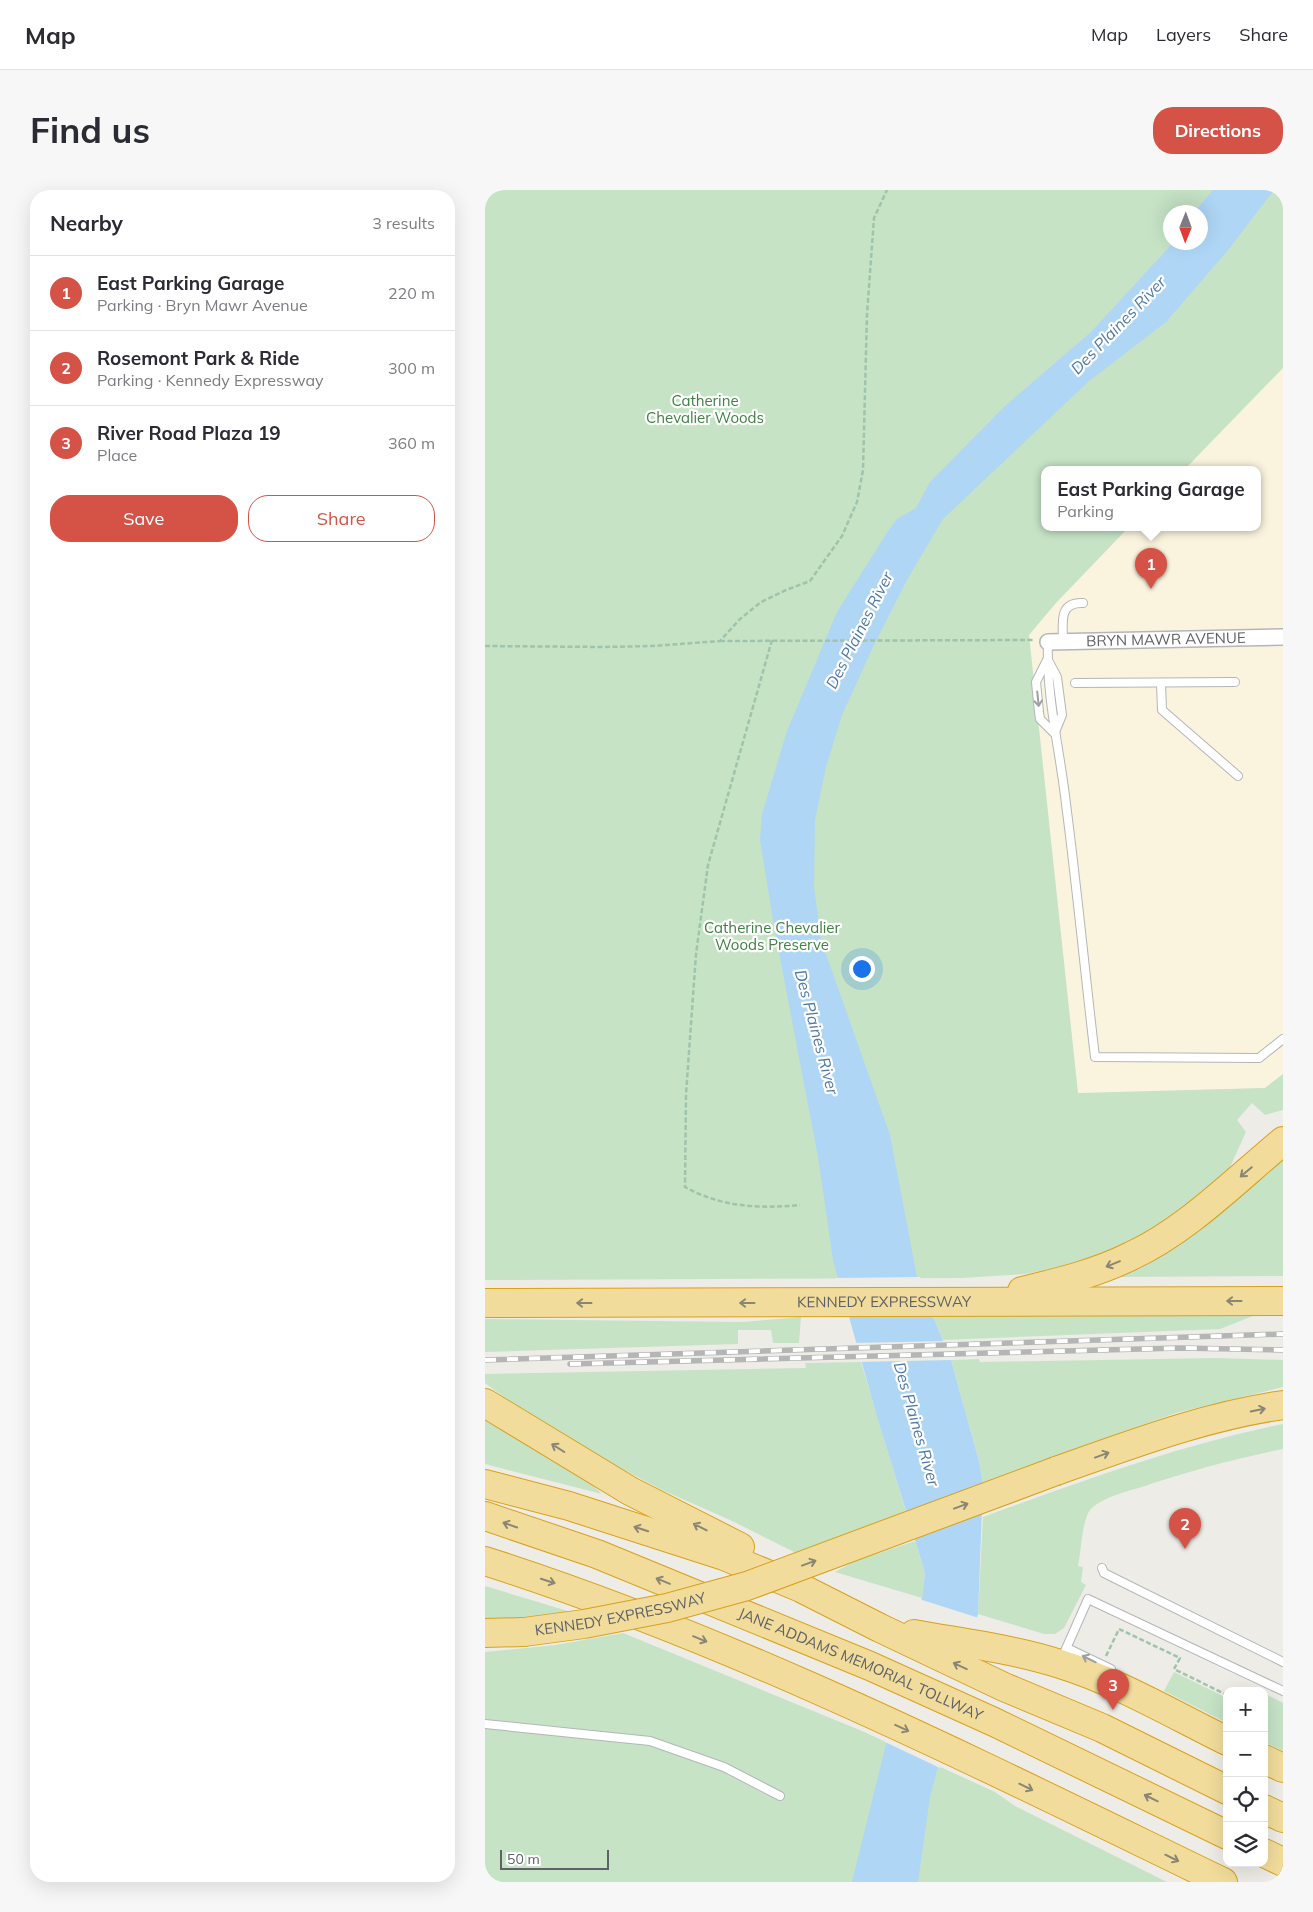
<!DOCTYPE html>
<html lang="en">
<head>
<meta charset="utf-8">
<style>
	:root { --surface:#fff; --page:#f7f7f7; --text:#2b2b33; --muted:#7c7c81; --line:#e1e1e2; --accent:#d55346 }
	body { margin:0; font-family:Mulish,sans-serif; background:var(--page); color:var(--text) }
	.controls { position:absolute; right:15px; bottom:15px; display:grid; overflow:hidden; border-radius:10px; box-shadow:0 5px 20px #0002 }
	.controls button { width:45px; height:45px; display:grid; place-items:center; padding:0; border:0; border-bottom:1px solid var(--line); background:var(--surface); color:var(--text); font:25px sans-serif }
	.compass { position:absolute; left:678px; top:15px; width:45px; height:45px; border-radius:50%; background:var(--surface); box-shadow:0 5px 20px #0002; rotate:181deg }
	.scale { position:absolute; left:15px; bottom:12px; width:109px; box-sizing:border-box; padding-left:5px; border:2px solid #5e6165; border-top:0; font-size:14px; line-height:18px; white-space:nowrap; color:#5e6165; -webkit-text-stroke:4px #fff; paint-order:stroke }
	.you { position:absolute; left:376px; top:778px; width:18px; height:18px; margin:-12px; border:4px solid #fff; border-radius:50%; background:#1a73e8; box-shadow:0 0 0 8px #1a73e833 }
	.badge { display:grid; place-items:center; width:32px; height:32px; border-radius:50%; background:var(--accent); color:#fff; font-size:16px; font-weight:700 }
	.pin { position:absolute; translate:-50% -41px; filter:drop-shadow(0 1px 2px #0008) }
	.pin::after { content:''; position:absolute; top:26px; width:18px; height:15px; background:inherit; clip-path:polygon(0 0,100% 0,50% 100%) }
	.popup { position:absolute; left:556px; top:276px; width:220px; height:65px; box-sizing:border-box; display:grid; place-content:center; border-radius:10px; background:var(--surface); filter:drop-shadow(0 1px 4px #0005); font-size:16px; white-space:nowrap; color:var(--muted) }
	.popup b { font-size:19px; color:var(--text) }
	.popup::after { content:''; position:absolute; left:50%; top:100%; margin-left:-10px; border:10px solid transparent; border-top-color:var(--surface) }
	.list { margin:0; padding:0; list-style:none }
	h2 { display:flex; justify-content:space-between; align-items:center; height:65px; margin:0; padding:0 20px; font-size:21px }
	h2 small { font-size:16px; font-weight:400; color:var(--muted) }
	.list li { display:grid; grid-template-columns:32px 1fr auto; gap:15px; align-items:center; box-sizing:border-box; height:75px; padding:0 20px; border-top:1px solid var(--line) }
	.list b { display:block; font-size:19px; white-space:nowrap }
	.list p { margin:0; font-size:16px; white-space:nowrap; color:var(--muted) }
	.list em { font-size:16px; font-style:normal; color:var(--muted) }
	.actions { display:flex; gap:10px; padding:15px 20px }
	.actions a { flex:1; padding:11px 0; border:1px solid var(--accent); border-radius:20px; text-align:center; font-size:18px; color:var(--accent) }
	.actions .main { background:var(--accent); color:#fff }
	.icon { flex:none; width:28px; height:28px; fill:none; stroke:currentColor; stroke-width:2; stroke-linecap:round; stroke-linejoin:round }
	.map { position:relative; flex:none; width:798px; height:1692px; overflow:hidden; border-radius:20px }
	header { display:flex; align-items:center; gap:30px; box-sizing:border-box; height:70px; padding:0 25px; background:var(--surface); border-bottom:1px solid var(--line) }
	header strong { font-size:24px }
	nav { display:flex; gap:28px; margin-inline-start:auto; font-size:18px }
	.intro { display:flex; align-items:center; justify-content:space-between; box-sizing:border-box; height:120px; padding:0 30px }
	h1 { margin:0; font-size:35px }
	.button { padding:12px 22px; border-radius:20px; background:var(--accent); color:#fff; font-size:18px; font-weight:700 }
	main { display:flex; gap:30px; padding:0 30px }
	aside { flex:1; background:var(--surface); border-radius:20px; box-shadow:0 5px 20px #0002 }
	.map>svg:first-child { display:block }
</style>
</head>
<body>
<header>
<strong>Map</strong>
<nav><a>Map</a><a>Layers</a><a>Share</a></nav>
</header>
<div class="intro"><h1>Find us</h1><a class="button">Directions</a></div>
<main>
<aside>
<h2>Nearby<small>3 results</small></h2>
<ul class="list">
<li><span class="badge">1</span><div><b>East Parking Garage</b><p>Parking · Bryn Mawr Avenue</p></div><em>220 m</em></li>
<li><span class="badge">2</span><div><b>Rosemont Park &amp; Ride</b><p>Parking · Kennedy Expressway</p></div><em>300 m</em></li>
<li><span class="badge">3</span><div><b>River Road Plaza 19</b><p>Place</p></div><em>360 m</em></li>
</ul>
<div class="actions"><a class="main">Save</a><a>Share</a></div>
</aside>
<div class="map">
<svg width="798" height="1692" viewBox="0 0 798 1692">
	<rect width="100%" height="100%" fill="#eeece6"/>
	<path fill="#faf4df" d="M798,173V884L780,898L593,904L544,445H530L636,338H772V280H692Z"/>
	<g fill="#c6e3c6" fill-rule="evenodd">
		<path d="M0,0H798V178L699,280H560V338H643L571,413L544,445L593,903L780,898L798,884V920L780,925L767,913L752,930L761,942L741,986L668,1040L623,1063L581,1076L540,1084L476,1088L0,1090ZM686,22H716V52H686Z"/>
		<path d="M798,968V1086L636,1087L634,1084L678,1062L750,1011Z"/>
		<path d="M448,1126H768L735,1139L458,1150Z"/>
		<path d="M316,1127L314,1153H288L286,1140H253V1154L0,1162V1129L257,1132Z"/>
		<path d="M731,1168L798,1170V1197L691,1223L608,1252L498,1294L494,1271L466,1170L494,1169L495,1172Z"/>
		<path d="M376,1172L421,1322L311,1363L245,1330L177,1300L128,1274L27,1213L0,1193V1184L321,1178L320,1173Z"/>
		<path d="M0,1228L59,1266L99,1287L117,1304L0,1274Z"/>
		<path d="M798,1234V1259C750,1269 704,1281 657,1297C643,1301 615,1308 605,1320C597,1331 596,1362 593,1376L598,1377L596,1392L601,1395L579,1438L570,1444H559L493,1424L498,1327C597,1291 695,1255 798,1234Z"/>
		<path d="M430,1351L440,1383L437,1408L350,1382L368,1372Z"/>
		<path d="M0,1396L86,1422L0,1432Z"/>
		<path d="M138,1443L377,1541L510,1602L530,1616L682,1692H0V1462L70,1455Z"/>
		<path d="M689,1482L742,1508V1533L679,1501Z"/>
		<path d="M779,1503L798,1513V1561L779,1552Z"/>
	</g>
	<path fill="#afd6f5" d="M728,0H789L744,59L681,132L603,192L458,329L423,388L388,457L357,525L341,577L330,630L329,697L336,750L405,945L432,1087L466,1170L494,1271L498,1294L493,1424L445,1607L433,1692H367L437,1408L440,1383L391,1223L348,1070L333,967L289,736L275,650L277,624L302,541L352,422L403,341L412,329L431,318L445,292L520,216L606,142L688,53L716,52V22H709Z"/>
	<g fill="#eeece6">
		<path d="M435,1087L451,1126H361L350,1088Z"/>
		<path d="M461,1151L468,1170L373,1172L368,1153Z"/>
		<path d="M434,1409L494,1428L455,1578L400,1552Z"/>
	</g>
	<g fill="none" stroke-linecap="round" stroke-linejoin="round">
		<defs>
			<g id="lane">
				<path d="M563,452C561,507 575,560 581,614C592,698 600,783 610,867L774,868L798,849"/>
				<path d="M578,452C578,433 573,412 598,413"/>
				<path d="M562,470L551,492L554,522L555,529L570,544"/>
				<path d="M564,472L572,487L577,525L570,542"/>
				<path d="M590,493L750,492"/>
				<path d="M676,493L677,520L753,586"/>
				<path d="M617,1378L619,1383L798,1472"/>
				<path d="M582,1458L626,1479"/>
				<path d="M576,1470L603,1409L798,1501"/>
				<path d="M0,1534L165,1551L239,1577L295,1606"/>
			</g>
			<g id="street">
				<path id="s1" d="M563,452L798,447"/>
			</g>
			<g id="highway">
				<path d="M537,1101C575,1092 612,1083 646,1066C702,1040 751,990 798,951"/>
				<path id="s2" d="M0,1113L798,1111"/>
				<path d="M0,1213L145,1301L255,1357"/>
				<path d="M571,1281C645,1255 720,1226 798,1215"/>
				<path d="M0,1294L84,1316L239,1366L316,1398L395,1438L519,1497L617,1538L742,1600"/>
				<path id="s3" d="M0,1326L112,1364L385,1476L509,1532L742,1645"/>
				<path d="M0,1371C256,1453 496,1575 738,1692"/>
				<path d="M0,1443L39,1442"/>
				<path d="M429,1444C478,1453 528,1459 575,1474C633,1492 687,1524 742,1551"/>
				<path d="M779,1569L798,1578"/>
				<path d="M779,1619L798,1628"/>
				<path d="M779,1663L798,1672"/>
			</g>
		</defs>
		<use href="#lane" stroke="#b3b6b9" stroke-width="10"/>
		<use href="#street" stroke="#b3b6b9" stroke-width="18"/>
		<use href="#highway" stroke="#d9a01b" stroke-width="30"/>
		<g stroke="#a0c3ab" stroke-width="2.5" stroke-dasharray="5 2.5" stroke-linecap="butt">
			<path d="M287,450L223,675L211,764L201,904L200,997C236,1017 275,1019 315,1015"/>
			<path d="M235,451L549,450"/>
			<path d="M0,456L118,457L168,456L235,451L255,429L276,412L301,400L325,391L357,346L372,312L378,280L382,124L389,28L402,0"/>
			<path d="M621,1466L634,1439L695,1468L689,1479L742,1505"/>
		</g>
		<use href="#lane" stroke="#fff" stroke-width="8"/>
		<use href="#street" stroke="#fff" stroke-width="15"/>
		<use href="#highway" stroke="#f1dc9b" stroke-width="28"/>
		<defs>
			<g id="rail">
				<path d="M0,1170L798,1144"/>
				<path d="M85,1174L695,1158L798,1160"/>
			</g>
		</defs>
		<use href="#rail" stroke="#b4b5b5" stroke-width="5.5"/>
		<use href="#rail" stroke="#fff" stroke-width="4" stroke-dasharray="11" stroke-linecap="butt"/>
		<defs>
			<g id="highway-bridge">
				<path id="s4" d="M39,1442L99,1434L182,1418L262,1396L571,1281"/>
			</g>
		</defs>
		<use href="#highway-bridge" stroke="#d9a01b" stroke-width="30" stroke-linecap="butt"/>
		<use href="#highway-bridge" stroke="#f1dc9b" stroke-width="28"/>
	</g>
	<defs><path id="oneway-shaft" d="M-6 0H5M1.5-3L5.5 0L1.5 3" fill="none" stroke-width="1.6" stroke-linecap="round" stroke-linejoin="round" transform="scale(1.25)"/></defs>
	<g stroke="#9ea0a3">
		<use href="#oneway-shaft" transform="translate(553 509) rotate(84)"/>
		<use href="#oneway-shaft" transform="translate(604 1469) rotate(-154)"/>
	</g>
	<g stroke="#8a8675">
		<use href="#oneway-shaft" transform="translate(761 982) rotate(140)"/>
		<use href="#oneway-shaft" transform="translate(628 1074) rotate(158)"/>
		<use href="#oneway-shaft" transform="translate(749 1111) rotate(180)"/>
		<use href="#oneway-shaft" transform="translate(99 1113) rotate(-180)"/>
		<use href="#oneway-shaft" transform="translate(262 1113) rotate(-180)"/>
		<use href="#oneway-shaft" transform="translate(773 1220) rotate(-12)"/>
		<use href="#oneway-shaft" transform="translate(73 1258) rotate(-148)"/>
		<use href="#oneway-shaft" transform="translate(617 1265) rotate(-20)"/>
		<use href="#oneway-shaft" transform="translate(476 1316) rotate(-20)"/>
		<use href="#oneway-shaft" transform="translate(25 1335) rotate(-161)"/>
		<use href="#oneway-shaft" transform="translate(215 1337) rotate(-153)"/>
		<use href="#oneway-shaft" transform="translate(156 1339) rotate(-162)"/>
		<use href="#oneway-shaft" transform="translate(324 1373) rotate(-20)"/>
		<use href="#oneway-shaft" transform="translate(63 1391) rotate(18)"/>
		<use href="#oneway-shaft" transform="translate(178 1391) rotate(-158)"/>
		<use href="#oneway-shaft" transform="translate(215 1449) rotate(22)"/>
		<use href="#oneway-shaft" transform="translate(475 1476) rotate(-155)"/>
		<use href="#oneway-shaft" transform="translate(417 1538) rotate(25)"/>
		<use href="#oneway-shaft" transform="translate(541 1597) rotate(26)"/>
		<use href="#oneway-shaft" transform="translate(666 1608) rotate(-154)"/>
		<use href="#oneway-shaft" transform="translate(687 1668) rotate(26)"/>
	</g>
	<g text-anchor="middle" stroke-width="4.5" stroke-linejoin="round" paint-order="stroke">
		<g font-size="15" fill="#408144" stroke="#fff">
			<text x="220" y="216">Catherine<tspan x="220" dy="17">Chevalier Woods</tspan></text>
			<text x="287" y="743">Catherine Chevalier<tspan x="287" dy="17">Woods Preserve</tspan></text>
		</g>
		<g font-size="15" fill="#5e6165" stroke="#fff">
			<text dy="5" stroke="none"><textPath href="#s1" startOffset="118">BRYN MAWR AVENUE</textPath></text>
			<text dy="5" stroke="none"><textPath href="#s2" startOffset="399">KENNEDY EXPRESSWAY</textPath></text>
			<text dy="5" stroke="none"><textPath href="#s4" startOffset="98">KENNEDY EXPRESSWAY</textPath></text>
			<text dy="5" stroke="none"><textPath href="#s3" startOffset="404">JANE ADDAMS MEMORIAL TOLLWAY</textPath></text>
		</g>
		<g font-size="16" font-style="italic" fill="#4e78a6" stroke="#fff">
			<text transform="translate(633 135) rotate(-46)" y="6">Des Plaines River</text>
			<text transform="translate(374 440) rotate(-63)" y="6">Des Plaines River</text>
			<text transform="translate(332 842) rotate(75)" y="6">Des Plaines River</text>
			<text transform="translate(432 1234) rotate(74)" y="6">Des Plaines River</text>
		</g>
	</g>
</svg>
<div class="controls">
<button>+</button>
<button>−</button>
<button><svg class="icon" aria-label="locate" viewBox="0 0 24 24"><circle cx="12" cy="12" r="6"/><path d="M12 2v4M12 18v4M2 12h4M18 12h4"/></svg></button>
<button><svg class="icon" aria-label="layers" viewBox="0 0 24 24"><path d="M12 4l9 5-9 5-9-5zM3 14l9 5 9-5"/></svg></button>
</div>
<svg class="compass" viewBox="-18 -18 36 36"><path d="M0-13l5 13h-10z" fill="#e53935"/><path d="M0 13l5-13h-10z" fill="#7c7c81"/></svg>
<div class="scale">50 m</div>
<div class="you"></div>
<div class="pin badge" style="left:666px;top:399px">1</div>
<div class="popup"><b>East Parking Garage</b>Parking</div>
<div class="pin badge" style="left:700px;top:1359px">2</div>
<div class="pin badge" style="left:628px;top:1520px">3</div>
</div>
</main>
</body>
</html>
